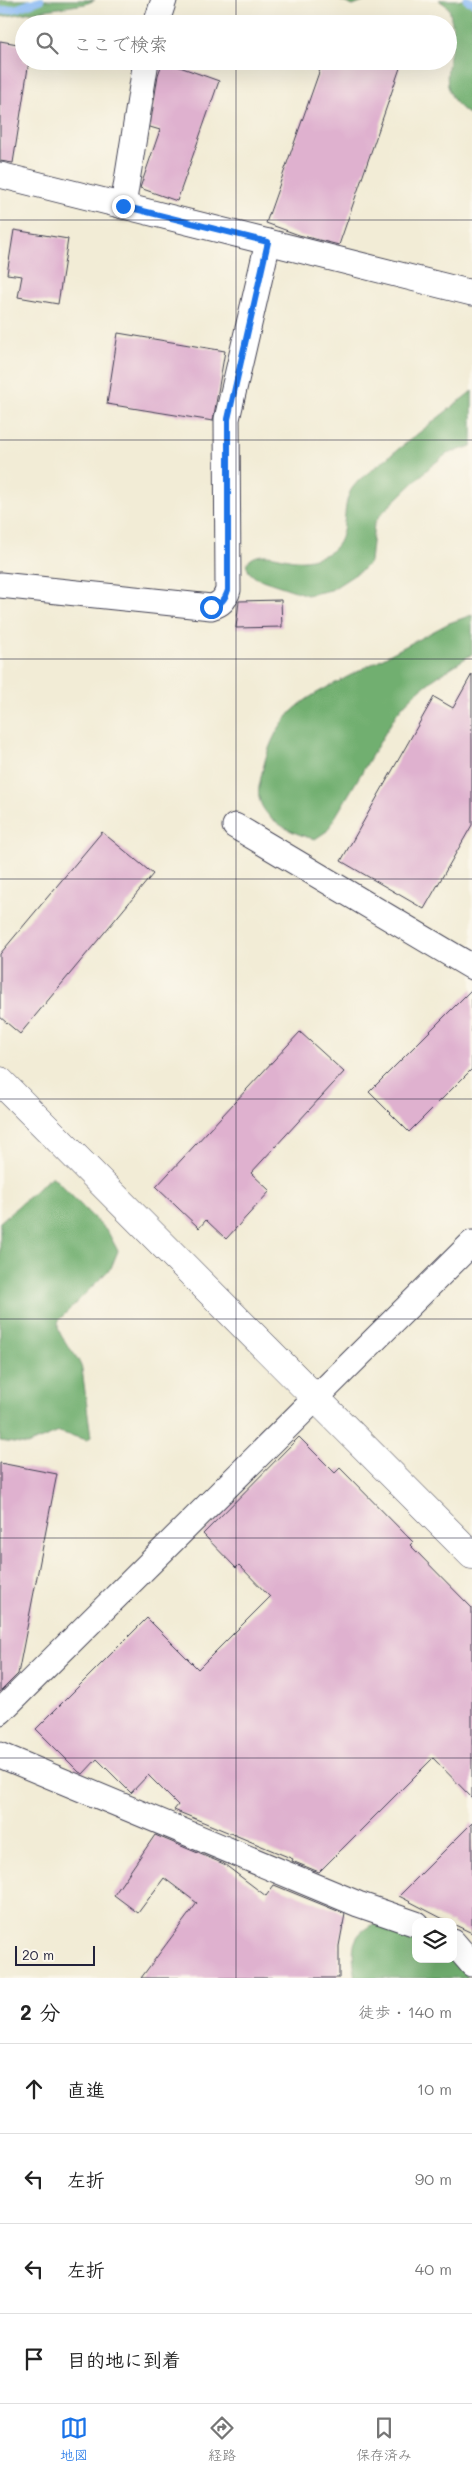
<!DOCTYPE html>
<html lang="ja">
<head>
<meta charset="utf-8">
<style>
	:root { --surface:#fff; --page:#f6f6f6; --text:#222; --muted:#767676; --line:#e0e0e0; --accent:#1a73e8 }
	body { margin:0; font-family:Mali,"Klee One",sans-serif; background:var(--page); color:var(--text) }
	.controls { position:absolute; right:15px; bottom:15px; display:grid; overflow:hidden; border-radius:10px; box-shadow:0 5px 20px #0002 }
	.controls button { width:45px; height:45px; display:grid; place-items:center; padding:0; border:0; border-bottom:1px solid var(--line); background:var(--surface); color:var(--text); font:25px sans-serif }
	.scale { position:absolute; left:15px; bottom:12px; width:80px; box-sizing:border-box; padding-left:5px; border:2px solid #22223b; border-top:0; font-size:14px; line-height:18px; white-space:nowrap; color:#22223b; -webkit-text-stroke:4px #fbf7ec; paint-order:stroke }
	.stop { position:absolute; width:15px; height:15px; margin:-11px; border:4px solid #1a73e8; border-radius:50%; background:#fff }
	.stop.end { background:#1a73e8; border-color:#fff; box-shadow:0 1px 5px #0008 }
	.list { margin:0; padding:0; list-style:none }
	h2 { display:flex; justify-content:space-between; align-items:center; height:65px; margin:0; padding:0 20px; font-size:21px }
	h2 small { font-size:16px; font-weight:400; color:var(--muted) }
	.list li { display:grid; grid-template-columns:32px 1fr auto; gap:15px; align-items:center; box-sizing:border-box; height:90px; padding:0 20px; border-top:1px solid var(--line) }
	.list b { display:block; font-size:19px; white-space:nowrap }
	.list em { font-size:16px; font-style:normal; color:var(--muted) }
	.icon { flex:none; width:28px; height:28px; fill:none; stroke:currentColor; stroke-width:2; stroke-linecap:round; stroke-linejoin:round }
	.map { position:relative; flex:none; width:472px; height:1978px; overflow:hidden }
	.search { position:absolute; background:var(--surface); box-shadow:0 5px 20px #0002; left:15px; right:15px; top:15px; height:55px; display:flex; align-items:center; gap:12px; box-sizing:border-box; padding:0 18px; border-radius:28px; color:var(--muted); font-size:19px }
	.sheet { height:425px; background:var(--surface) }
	nav { display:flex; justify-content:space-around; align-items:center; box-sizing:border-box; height:70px; border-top:1px solid var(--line); background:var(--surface); font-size:14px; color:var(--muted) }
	nav a { display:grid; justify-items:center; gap:2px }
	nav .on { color:var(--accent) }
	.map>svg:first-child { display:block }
</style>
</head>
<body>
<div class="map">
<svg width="472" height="1978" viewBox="0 0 472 1978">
	<rect width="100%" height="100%" fill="#fbf7ec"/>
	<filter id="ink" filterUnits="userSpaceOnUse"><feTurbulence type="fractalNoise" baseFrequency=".02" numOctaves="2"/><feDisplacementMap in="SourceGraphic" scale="10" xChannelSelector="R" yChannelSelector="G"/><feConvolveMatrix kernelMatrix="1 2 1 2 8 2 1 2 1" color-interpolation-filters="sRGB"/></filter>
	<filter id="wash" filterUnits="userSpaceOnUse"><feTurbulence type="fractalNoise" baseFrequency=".0096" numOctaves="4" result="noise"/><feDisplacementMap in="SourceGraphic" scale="20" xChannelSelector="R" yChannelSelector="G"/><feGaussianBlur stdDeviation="1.12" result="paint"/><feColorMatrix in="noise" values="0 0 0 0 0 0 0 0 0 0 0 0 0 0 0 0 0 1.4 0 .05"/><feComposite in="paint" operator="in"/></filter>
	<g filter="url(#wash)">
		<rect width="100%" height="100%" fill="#f2ecd6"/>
		<g fill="#71af70" stroke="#4a6856">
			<path d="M0,0H95L85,4L0,17Z"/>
			<path d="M339,0H368L353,6Z"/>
			<path d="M439,0H472V117C426,87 460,56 451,18C450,15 450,10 448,7C446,5 441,2 439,0Z"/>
			<path d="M472,391V446L447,454L431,466L381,514L374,524L370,562L362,570L331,590L307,595L256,578L249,572L246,564C259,547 279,559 296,560C307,561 316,558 326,554C351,542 340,513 350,492C352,487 356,484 359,480Z"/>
			<path d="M472,615V654C445,672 417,687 397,713L327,831L315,839C291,834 254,816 259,787C264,761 270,737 287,717C303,697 329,687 351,675C384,658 416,640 449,623Z"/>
			<path d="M52,1176L108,1232L118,1251L111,1268L59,1320C53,1335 77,1351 82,1369L91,1437L87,1440L59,1432L27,1445L0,1441V1222Z"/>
			<path d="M375,1924H386L416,1935V1959H453L459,1962L468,1978H356C352,1954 348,1934 375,1924Z"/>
		</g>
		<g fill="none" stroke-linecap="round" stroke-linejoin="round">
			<g stroke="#89baf5" stroke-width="8">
				<path d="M467,0L472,2"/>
				<path d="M0,11L18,8L40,0"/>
			</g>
		</g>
		<g id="blocks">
			<g fill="#dfb1cf">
				<path d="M0,41L24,45V61H29L13,163L0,161Z"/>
				<path d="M163,61L219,81L177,201L140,188L160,130L150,127L158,75Z"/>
				<path d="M323,61H380L400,68L339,245L299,235L266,223Z"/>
				<path d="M14,230L68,239L58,304L18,297L22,276L7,274Z"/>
				<path d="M118,333L225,351L213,421L107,404Z"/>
				<path d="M281,600L282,627L236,628L239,601Z"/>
				<path d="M472,674V825L424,909L341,861L434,697L453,708Z"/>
				<path d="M102,832L153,874L20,1034L0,1017V954Z"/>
				<path d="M472,989V1069L409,1132L369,1092Z"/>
				<path d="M300,1032L344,1072L251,1173L270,1191L226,1239L206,1220L199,1228L156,1187Z"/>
				<path d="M299,1437L335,1473L340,1468L413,1542L410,1545L472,1608V1798L433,1758L319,1872L292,1861L293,1859L174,1810L178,1805L148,1775L131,1793L97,1759L83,1774L79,1772L36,1729L147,1618L198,1669L270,1597L239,1565L236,1568L203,1534Z"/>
				<path d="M0,1463L57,1474L18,1674L0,1692Z"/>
				<path d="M472,1823V1933L453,1924V1922H449L399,1896Z"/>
				<path d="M155,1835L224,1864L266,1896L274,1885L345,1914L339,1946V1978H141L197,1903L164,1878L138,1913L114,1895Z"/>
			</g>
		</g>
	</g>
	<g filter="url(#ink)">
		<use href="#blocks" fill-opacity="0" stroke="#414052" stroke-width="1"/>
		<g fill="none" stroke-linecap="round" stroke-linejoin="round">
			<defs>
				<g id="minor">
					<path d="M156,24L164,0"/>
					<path d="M0,175L472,293"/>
					<path d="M123,206L146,61"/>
					<path d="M0,585L211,607C221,604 225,600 228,590L227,419L268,242"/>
					<path d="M235,826L472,967"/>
					<path d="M0,1712L472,1243"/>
					<path d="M0,1755L358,1904L416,1924"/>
					<path d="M453,1942L472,1964"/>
				</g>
				<path id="tertiary" d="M0,1081L472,1555"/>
			</defs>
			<use href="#minor" stroke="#414052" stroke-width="27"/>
			<use href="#tertiary" stroke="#414052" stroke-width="29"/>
			<use href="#minor" stroke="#fff" stroke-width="25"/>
			<use href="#tertiary" stroke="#fff" stroke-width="28"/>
		</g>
	</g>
	<g fill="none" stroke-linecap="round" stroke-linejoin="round" filter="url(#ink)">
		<path stroke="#1a73e8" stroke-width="6" d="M123,206L268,242L228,419V590C225,600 221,604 211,607"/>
	</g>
	<path fill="none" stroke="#22223b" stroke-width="1" stroke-opacity="0.55" d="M236,0V24M236,61V1978M0,220H472M0,440H472M0,659H472M0,879H472M0,1099H472M0,1319H472M0,1538H472M0,1758H472"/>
</svg>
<div class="controls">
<button><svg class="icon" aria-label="layers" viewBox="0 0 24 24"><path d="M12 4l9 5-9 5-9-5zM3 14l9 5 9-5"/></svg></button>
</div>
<div class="scale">20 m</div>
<div class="stop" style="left:211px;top:607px"></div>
<div class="stop end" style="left:123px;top:206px"></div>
<div class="search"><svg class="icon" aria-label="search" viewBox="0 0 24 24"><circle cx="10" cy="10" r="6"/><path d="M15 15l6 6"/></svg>ここで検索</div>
</div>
<section class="sheet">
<h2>2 分<small>徒歩 · 140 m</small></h2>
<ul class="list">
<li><svg class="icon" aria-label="ahead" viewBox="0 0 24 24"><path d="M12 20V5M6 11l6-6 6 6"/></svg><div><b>直進</b></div><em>10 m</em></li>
<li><svg class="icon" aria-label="left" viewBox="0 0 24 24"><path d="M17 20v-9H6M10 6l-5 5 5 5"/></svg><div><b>左折</b></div><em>90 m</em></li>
<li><svg class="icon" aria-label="left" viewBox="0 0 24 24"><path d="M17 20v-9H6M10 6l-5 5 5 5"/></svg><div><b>左折</b></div><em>40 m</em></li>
<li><svg class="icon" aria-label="arrive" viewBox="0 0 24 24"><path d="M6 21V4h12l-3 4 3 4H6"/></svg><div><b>目的地に到着</b></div></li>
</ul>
</section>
<nav>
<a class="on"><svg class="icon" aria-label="map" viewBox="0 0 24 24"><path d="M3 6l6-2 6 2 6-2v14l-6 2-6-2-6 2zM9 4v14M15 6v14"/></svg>地図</a>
<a><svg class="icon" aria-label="directions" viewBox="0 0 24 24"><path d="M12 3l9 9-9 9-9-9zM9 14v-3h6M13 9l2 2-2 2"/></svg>経路</a>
<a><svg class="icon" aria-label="saved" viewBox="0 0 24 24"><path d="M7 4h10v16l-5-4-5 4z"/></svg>保存済み</a>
</nav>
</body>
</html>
